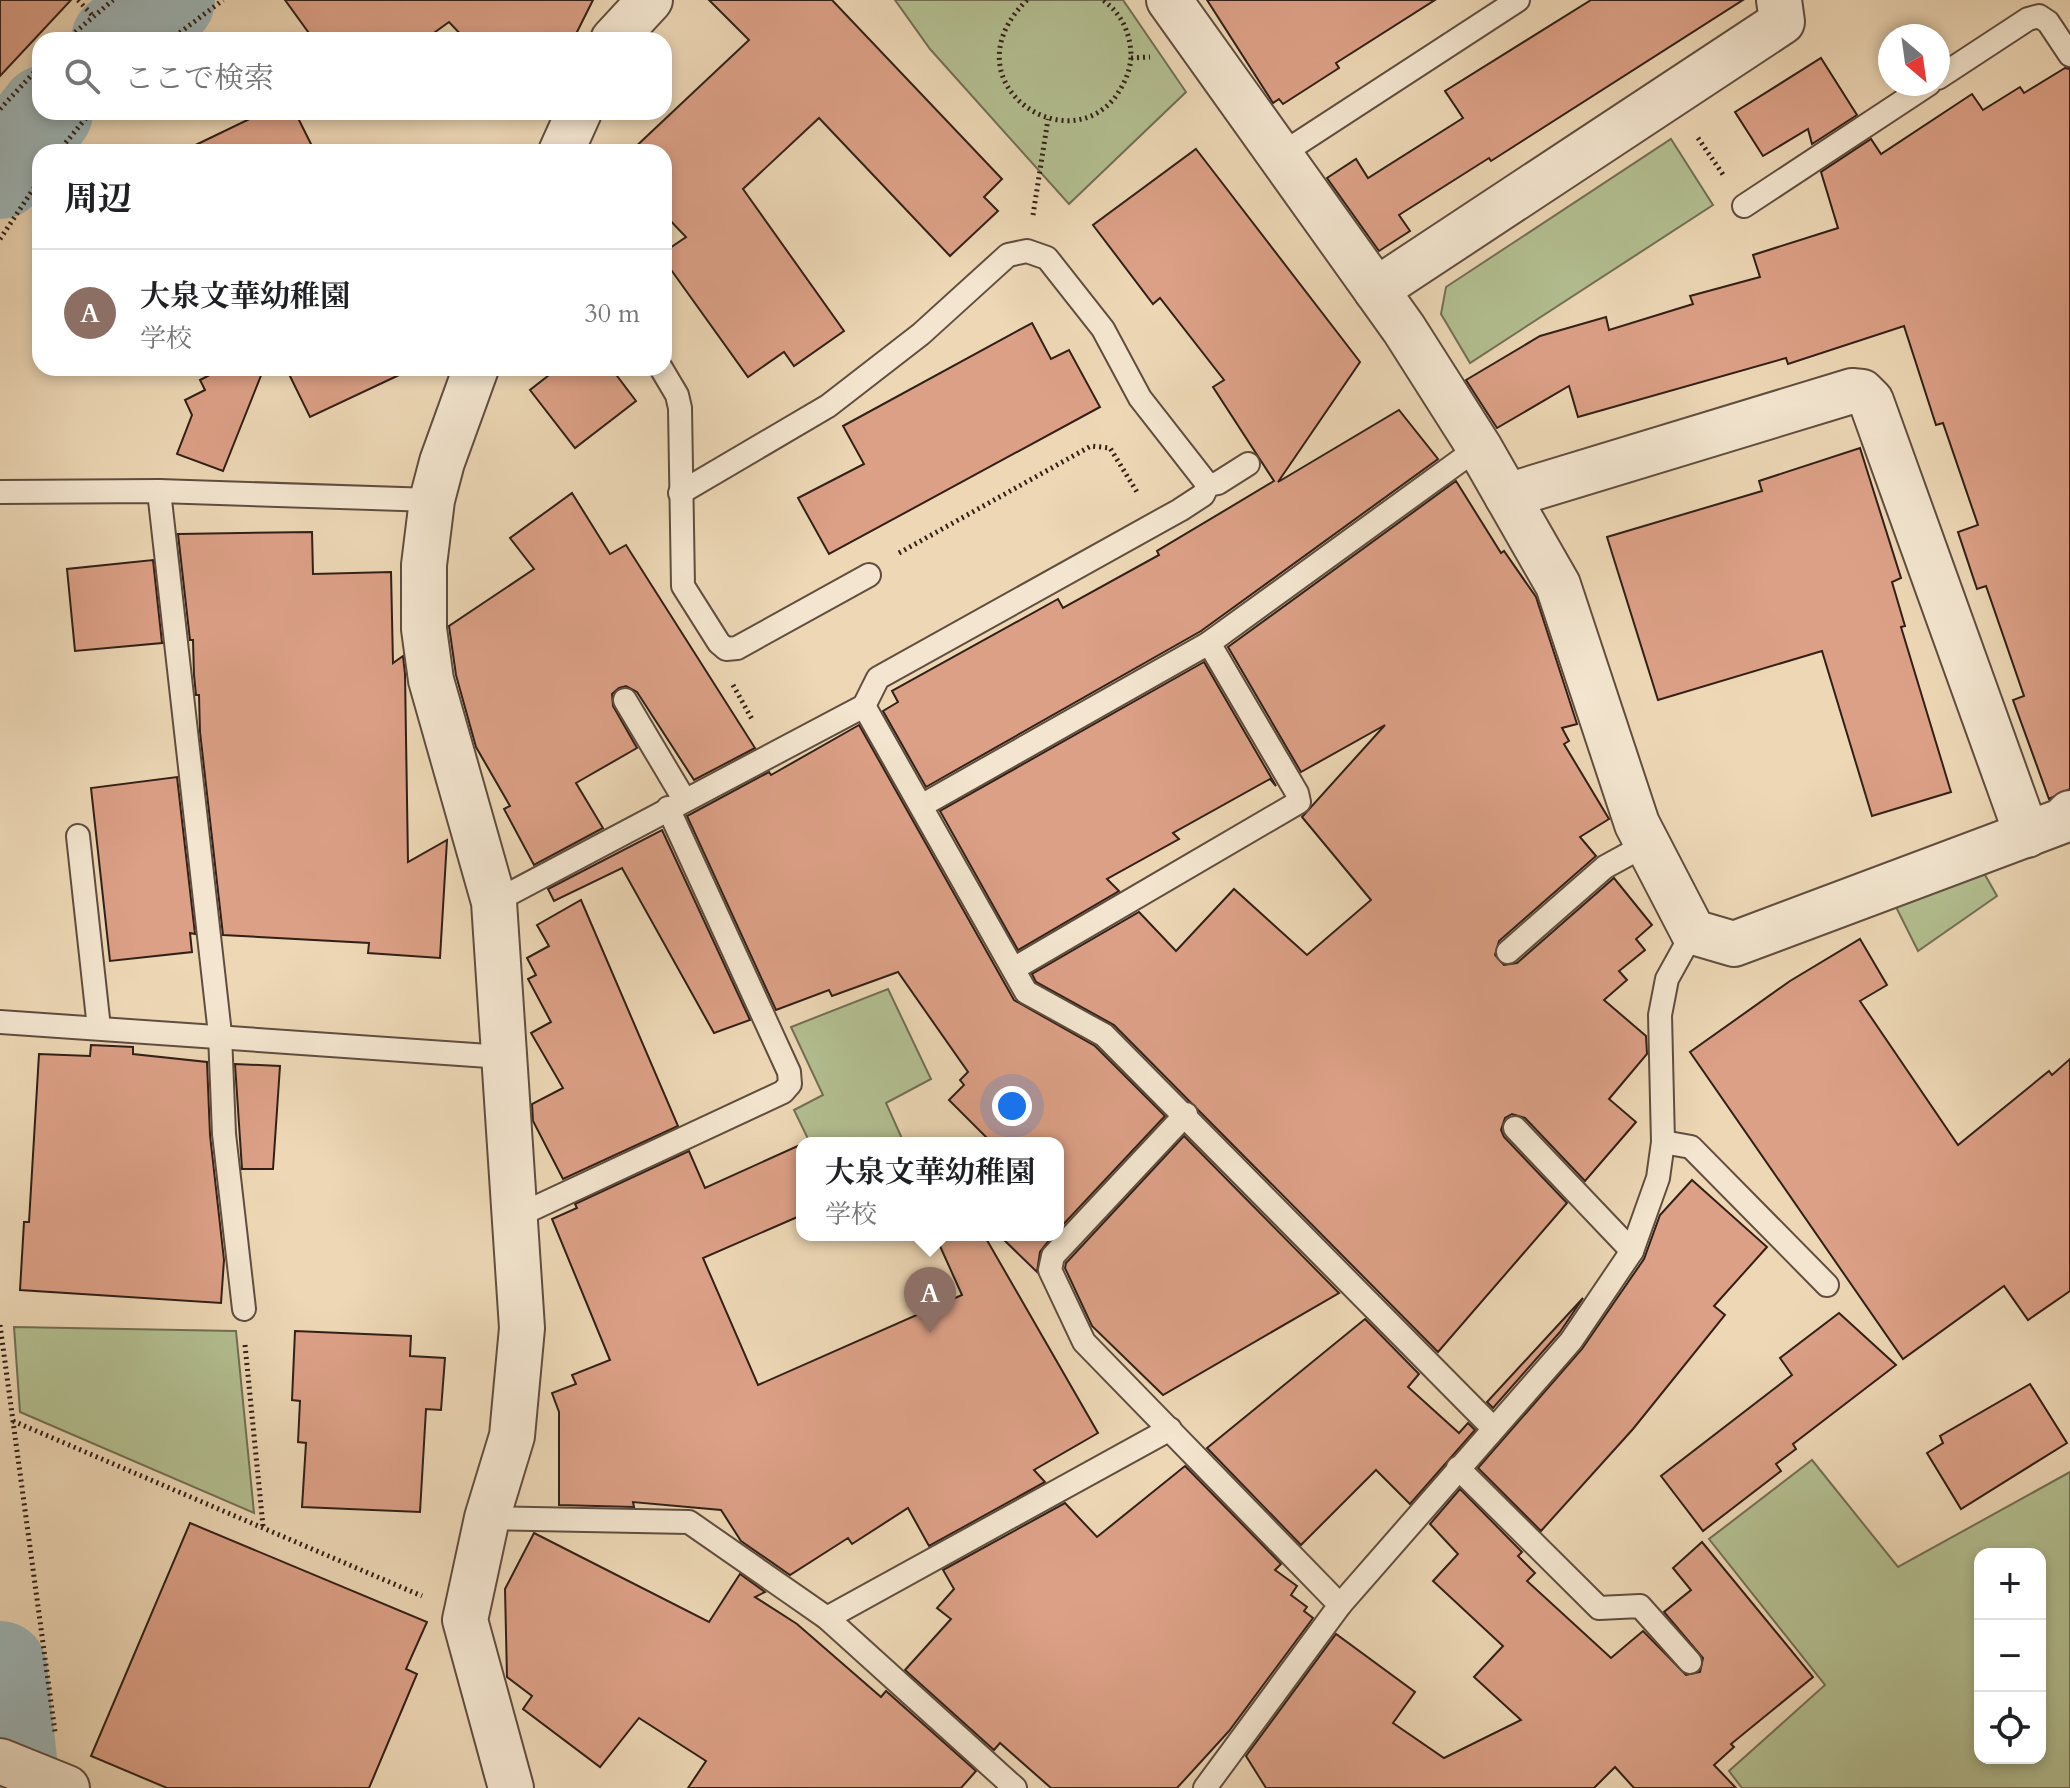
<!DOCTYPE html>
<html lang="ja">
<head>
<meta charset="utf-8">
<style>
	:root { --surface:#fff; --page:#f2f2f2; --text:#202124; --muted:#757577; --line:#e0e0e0; --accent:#ea580c }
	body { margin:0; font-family:Cardo,"Noto Serif JP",serif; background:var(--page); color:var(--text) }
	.controls { position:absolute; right:24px; bottom:24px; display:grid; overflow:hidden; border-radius:16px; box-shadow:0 4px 12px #0003 }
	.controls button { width:72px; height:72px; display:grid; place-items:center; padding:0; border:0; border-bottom:2px solid var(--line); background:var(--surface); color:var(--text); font:40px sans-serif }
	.compass { position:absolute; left:1878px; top:24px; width:72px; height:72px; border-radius:50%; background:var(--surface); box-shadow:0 4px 12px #0003; rotate:151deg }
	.you { position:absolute; left:1012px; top:1106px; width:28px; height:28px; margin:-20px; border:6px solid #fff; border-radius:50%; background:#1a73e8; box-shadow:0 0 0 12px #1a73e833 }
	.badge { display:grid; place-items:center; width:52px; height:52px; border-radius:50%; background:var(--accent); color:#fff; font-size:26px; font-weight:700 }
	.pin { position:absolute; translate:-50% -66px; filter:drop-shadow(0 2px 4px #0008) }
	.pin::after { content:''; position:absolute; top:42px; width:28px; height:24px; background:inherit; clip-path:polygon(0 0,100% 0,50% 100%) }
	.popup { position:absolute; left:796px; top:1137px; width:268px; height:104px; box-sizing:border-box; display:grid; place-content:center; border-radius:16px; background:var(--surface); filter:drop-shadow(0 2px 6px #0005); font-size:26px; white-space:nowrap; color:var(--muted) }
	.popup b { font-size:30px; color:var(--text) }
	.popup::after { content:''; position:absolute; left:50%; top:100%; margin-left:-16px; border:16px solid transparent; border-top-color:var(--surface) }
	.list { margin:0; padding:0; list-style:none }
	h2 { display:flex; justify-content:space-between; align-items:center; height:104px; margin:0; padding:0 32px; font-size:34px }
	h2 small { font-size:26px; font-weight:400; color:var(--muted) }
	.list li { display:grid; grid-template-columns:52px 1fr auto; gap:24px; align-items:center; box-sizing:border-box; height:128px; padding:0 32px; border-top:2px solid var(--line) }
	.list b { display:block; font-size:30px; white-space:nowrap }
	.list p { margin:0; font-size:26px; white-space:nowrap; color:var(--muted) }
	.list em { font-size:26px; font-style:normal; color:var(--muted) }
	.icon { flex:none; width:44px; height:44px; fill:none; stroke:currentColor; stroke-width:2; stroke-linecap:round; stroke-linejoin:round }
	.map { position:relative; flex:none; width:2070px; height:1788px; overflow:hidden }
	.search { position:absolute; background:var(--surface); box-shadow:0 4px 12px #0003; left:32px; top:32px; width:640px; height:88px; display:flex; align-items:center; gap:20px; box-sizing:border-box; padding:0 28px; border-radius:24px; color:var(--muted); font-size:30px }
	.panel { position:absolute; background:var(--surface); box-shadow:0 4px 12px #0003; left:32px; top:144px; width:640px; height:232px; border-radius:24px }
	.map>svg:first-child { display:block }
</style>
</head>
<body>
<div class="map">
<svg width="2070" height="1788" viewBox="0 0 2070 1788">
	<rect width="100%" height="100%" fill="#edd7b5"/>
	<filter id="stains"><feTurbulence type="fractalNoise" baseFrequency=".0025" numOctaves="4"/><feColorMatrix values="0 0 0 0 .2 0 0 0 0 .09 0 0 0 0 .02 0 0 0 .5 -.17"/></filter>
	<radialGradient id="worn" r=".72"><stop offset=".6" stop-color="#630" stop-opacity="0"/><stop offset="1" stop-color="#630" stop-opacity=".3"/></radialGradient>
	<g fill="#b3bf91" stroke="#726f54" stroke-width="2" fill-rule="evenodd">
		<path d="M895,0H1123L1186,92L1069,204L930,49Z"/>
		<path d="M1671,139L1713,205L1470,363L1441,314L1446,287Z"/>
		<path d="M1984,873L1997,896L1918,951L1895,905Z"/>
		<path d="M888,989L931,1079L886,1103L904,1143H810L794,1110L823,1095L791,1027Z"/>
		<path d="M14,1327L236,1331L254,1513L20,1412Z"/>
		<path d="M1812,1460L1898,1567L2070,1472V1788H1742L1729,1771L1825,1685L1709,1539ZM1980,1554H2040V1758H1980Z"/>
	</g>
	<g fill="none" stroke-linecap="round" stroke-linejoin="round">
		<g stroke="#9eb7b9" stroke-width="94">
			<path d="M118,40L168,0"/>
			<path d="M0,172L46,112"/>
			<path d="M0,1668L13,1788"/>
		</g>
	</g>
	<g fill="#dca086" stroke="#311f18" stroke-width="2">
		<path d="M0,0H71L0,76Z"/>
		<path d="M285,0H593L573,40H466L449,22L424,40H314Z"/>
		<path d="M709,0H832L1002,179L984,197L998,211L950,256L819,118L743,189L844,331L794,366L784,352L748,377L664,260V252L686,237L664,214V152H630L749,40Z"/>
		<path d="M1207,0H1435L1336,63L1339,68L1283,104L1279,99L1273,103Z"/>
		<path d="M1591,0H1743L1491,161L1489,158L1399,215L1410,231L1379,251L1327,178L1356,159L1368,178L1463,118L1445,91Z"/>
		<path d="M1821,58L1857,115L1812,144L1808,129L1763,156L1735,112Z"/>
		<path d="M2065,68L2070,69V789L2049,799L2013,700L2024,696L1986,586L1977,589L1958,532L1978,525L1943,423L1936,425L1904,326L1788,364L1786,358L1578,417L1569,386L1497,428L1466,380L1540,336L1606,317L1609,330L1693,304L1690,296L1760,277L1753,255L1838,228L1821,172L1871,139L1881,154L1972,94L1983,110L2020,87L2024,93Z"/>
		<path d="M264,112H295L315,152H181Z"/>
		<path d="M1196,149L1360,362L1278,482L1399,410L1438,459L1201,631L926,787L883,711L898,702L892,691L1058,599L1063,608L1159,555L1157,551L1274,481L1213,387L1224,380L1160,298L1153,304L1093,225Z"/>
		<path d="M1032,323L1051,359L1069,350L1100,407L829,554L798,498L864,464L843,426Z"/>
		<path d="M223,368H264L223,471L177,454L192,415L185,400L205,390L200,380Z"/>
		<path d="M286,368H414L310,417Z"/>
		<path d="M558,368H611L636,401L575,448L530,390Z"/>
		<path d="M1860,448L1901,578L1892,582L1905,626L1901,627L1951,792L1872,816L1822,651L1658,700L1607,537L1762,491L1759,481Z"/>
		<path d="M1456,481L1501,553L1504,551L1536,597L1577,724L1562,728L1569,741L1564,744L1609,819L1580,837L1596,856L1499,941L1495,955L1504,965L1517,963L1614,878L1652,925L1636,939L1645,950L1619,971L1627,980L1604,1000L1646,1036L1647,1054L1609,1099L1636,1122L1585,1181L1525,1118L1512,1114L1505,1118L1501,1130L1504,1137L1567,1203L1438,1352L1114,1025L1036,982L1032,974L1139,912L1176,951L1234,889L1307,955L1371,900L1302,817L1385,725L1301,772L1228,647Z"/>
		<path d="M572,493L610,554L626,545L755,748L694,780L637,692L626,686L619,688L612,694L613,706L637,748L576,783L603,828L534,865L504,809L510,806L476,747L456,675L449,626L534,569L510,538Z"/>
		<path d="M312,532L313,574L391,572L393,663L403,656L405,674L408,862L447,840L440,958L368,953L369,943L223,935L200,732L199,695H196L194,675L193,640H190L178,534Z"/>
		<path d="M153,560L162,643L75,651L67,569Z"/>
		<path d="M1204,662L1276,786L1270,779L1173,833L1179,839L1107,879L1119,891L1018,950L940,811Z"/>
		<path d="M859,725L1014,1000L1095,1046L1165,1116L1058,1230V1143H992L949,1100L964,1085L960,1080L968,1072L898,972L832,996L829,990L776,1010L687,816L769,772L771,775Z"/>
		<path d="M177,777L195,934L190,933L192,952L110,961L91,788Z"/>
		<path d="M662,830L750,1020L714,1033L622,868L554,901L548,889Z"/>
		<path d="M581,900L678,1126L563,1179L533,1121L532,1104L563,1088L531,1033L551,1022L528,979L536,975L527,958L549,946L537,925Z"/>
		<path d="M1860,939L1887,985L1860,1001L1958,1145L2049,1071L2052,1075L2070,1059V1291L2028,1320L2004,1286L1903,1359L1690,1052L1790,981Z"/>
		<path d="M91,1045L133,1047V1054L207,1062L210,1135L224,1260L221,1303L20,1290L24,1222H29L39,1054L90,1056Z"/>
		<path d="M235,1064L280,1066L273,1169H242Z"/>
		<path d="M1184,1136L1339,1293L1163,1395L1092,1326L1065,1268L1066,1263Z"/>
		<path d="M802,1144V1215L703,1258L758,1385L962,1295L935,1235H984L1098,1433L1034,1470L1045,1482L929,1546L908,1508L852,1544L848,1538L790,1575L741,1541L721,1510L633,1502L634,1507L559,1505V1412L552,1393L576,1384L572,1375L610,1360L552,1219L577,1208L575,1204L689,1151L705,1188Z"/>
		<path d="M1692,1180L1767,1247L1714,1306L1725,1315L1633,1429L1541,1531L1478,1468L1582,1349L1644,1259L1660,1215Z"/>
		<path d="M999,1235H1053L1040,1252L1037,1272Z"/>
		<path d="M1583,1298L1560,1332L1493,1408L1487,1402Z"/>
		<path d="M1839,1313L1896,1365L1793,1444L1796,1449L1776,1464L1781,1471L1703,1531L1661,1476L1792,1375L1780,1358Z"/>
		<path d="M1365,1319L1419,1374L1408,1387L1459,1433L1468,1423L1475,1430L1410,1504L1376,1470L1301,1545L1207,1448Z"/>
		<path d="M295,1331L411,1336L410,1356L445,1358L441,1410L426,1409L420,1512L302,1507L306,1443L298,1442L300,1401L292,1400Z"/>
		<path d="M2030,1384L2067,1443L1961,1509L1927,1453L1943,1443L1940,1436Z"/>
		<path d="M1185,1466L1281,1564L1275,1570L1297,1586L1291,1595L1307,1607L1304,1611L1313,1618L1229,1731L1177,1788H1051L1000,1743L994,1750L905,1670L951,1619L937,1608L954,1589L943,1570L1065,1503L1097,1537Z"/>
		<path d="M1460,1489L1522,1552L1518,1556L1535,1573L1527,1581L1611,1658L1643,1631L1686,1675L1700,1672L1703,1658L1664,1612L1691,1590L1673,1568L1702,1542L1813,1677L1731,1744L1734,1747L1714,1765L1736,1788H1634L1615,1767L1594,1788H1266L1246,1756L1336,1634L1415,1692L1393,1723L1444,1758L1521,1720L1474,1677L1503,1646L1433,1581L1458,1554L1430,1524Z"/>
		<path d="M190,1523L427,1622L406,1669L417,1674L369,1788H167L91,1756Z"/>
		<path d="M534,1533L709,1622L740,1574L765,1592L755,1597L797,1624L881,1697L886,1691L976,1771L961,1788H688L706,1761L639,1718L600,1767L523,1709L532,1696L507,1677L505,1589Z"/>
	</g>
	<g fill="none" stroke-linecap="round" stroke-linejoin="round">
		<defs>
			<g id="service">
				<path d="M1938,78L2028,19L2039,16L2048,22L2070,55"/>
				<path d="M1280,155L1518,0"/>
				<path d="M1744,206L1929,84"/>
				<path d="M661,368L677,395L680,408L683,586L719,643L726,649L737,648L869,575"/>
				<path d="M159,491L220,1034L224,1134L244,1309"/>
				<path d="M0,492L159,491L432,500"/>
				<path d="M680,493L828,406L921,334L1008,255L1027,251L1047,258L1103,329L1140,398L1208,485"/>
				<path d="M625,700L684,799"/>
				<path d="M864,706L1026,992L1104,1035L1492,1427"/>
				<path d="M921,806L1209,643L1479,447"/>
				<path d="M78,836L99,1028"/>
				<path d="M494,902L864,706L878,678L1180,510L1203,495L1208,485L1218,483L1248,464"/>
				<path d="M1508,952L1605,867L1647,844"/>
				<path d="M1015,968L1299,802L1297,793L1209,643"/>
				<path d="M0,1022L503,1057"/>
				<path d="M1186,1114L1053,1256L1050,1270L1084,1342L1340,1605"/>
				<path d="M1515,1128L1632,1251"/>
				<path d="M1663,1142L1691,1147L1827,1285"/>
				<path d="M513,1218L783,1092L790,1084L789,1072L668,808"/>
				<path d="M1458,1468L1599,1608L1640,1606L1690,1662"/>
				<path d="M487,1518L689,1522L827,1618"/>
				<path d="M1015,1788L827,1618L1170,1429"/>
				<path d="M1205,1788L1340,1605L1571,1341L1632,1251L1658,1178L1663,1142L1660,1015L1667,979L1693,932"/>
			</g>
			<g id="minor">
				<path d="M1169,0L1404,329L1479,447L1558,585L1637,824L1693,932L1734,944L2062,821L2070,813"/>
				<path d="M613,40L650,0"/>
				<path d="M561,152L579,112"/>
				<path d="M1376,290L1782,22L1779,0"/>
				<path d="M476,368L442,462L432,500L424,565V629L431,680L494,902L522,1328L512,1436L487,1518L465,1620L511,1788"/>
				<path d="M1507,496L1852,391L1862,392L1871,401L2027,835"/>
				<path d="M0,1761L67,1788"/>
			</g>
		</defs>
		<use href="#service" stroke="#604d3f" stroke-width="26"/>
		<use href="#minor" stroke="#604d3f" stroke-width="48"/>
		<g stroke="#311f18" stroke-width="5" stroke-dasharray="2 4" stroke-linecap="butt">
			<path d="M78,0L92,15"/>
			<path d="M1027,0C945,81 1066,163 1116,96C1124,84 1130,72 1131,57C1131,34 1122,14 1103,0"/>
			<path d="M66,40L113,0"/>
			<path d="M170,40L223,0"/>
			<path d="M1131,58L1150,57"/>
			<path d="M0,109L40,66"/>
			<path d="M1698,138L1724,176"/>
			<path d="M58,152L91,112"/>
			<path d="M1033,215L1048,119"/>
			<path d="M0,239L40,179"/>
			<path d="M899,553L1091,446L1110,448L1137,492"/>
			<path d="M733,685L753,721"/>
			<path d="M0,1325L55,1732"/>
			<path d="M245,1345L263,1526"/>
			<path d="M13,1421L422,1596"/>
		</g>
		<use href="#service" stroke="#f3e5cf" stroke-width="22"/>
		<use href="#minor" stroke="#f3e5cf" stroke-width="44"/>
	</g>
	<rect width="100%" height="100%" filter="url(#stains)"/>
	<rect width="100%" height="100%" fill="url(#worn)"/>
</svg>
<div class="controls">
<button>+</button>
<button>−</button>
<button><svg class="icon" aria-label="locate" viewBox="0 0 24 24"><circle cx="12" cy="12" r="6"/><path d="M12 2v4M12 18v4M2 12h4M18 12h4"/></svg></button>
</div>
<svg class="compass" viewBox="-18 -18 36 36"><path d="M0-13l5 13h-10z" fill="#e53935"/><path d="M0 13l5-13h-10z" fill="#757577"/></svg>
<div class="you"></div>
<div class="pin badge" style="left:930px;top:1333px;background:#8d6e63">A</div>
<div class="popup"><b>大泉文華幼稚園</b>学校</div>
<div class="search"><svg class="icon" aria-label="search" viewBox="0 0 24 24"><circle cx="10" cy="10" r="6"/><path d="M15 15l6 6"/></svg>ここで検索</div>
<section class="panel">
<h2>周辺<small></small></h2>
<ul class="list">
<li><span class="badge" style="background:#8d6e63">A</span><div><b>大泉文華幼稚園</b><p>学校</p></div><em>30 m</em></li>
</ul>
</section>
</div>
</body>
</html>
